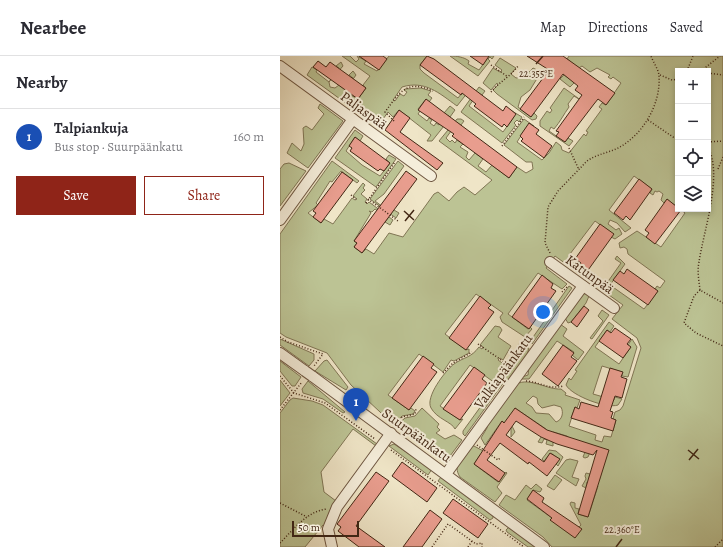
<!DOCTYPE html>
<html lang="en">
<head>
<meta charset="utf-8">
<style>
	:root { --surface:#fff; --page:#f2f2f3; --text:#2b2b33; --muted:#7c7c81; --line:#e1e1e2; --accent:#8f2418 }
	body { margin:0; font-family:Alegreya,serif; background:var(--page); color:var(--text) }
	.controls { position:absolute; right:12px; top:12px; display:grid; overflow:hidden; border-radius:0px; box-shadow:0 2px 6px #0003 }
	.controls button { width:36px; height:36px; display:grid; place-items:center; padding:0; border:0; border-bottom:1px solid var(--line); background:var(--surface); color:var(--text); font:20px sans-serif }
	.scale { position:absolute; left:12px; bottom:10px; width:67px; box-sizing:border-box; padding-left:4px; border:2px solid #432714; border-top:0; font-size:11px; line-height:14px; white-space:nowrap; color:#432714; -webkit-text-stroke:3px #f5eedb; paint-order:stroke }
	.you { position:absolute; left:263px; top:256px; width:14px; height:14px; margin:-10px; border:3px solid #fff; border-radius:50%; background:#1a73e8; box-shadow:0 0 0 6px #1a73e833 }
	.badge { display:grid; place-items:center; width:26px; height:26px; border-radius:50%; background:var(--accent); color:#fff; font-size:13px; font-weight:700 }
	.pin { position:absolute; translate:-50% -33px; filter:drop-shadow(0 1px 2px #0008) }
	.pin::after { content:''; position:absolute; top:21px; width:14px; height:12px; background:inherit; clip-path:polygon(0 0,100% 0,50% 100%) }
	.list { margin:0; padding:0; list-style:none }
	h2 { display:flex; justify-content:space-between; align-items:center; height:52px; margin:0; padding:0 16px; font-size:17px }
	h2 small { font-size:13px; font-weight:400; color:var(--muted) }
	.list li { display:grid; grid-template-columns:26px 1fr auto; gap:12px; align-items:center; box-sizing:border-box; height:56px; padding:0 16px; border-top:1px solid var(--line) }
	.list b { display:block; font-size:15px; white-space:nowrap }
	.list p { margin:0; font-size:13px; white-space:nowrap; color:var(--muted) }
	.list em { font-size:13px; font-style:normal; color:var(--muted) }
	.actions { display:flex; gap:8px; padding:12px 16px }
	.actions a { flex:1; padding:9px 0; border:1px solid var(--accent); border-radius:0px; text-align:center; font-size:14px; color:var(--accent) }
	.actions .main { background:var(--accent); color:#fff }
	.icon { flex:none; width:22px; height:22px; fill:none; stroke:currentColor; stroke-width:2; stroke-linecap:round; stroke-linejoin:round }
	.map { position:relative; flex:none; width:443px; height:491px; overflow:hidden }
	header { display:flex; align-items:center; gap:24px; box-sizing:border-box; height:56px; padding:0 20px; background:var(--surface); border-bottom:1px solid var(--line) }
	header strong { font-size:19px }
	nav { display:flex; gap:22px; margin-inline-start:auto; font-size:14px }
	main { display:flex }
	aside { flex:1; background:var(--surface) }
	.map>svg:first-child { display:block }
</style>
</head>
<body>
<header>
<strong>Nearbee</strong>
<nav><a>Map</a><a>Directions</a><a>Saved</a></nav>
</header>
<main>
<aside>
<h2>Nearby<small></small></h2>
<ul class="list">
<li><span class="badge" style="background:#1a4fb4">1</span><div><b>Talpiankuja</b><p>Bus stop · Suurpäänkatu</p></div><em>160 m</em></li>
</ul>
<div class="actions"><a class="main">Save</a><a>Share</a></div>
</aside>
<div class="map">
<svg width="443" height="491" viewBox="0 0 443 491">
	<rect width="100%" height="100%" fill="#efe5c7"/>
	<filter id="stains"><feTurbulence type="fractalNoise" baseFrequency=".005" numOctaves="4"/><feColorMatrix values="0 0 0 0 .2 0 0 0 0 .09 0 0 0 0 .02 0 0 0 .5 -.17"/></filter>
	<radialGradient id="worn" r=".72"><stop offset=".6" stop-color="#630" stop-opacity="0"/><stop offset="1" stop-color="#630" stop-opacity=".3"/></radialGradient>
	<g fill="#bcc394" stroke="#807554" fill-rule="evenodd">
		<path d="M62,0H70L76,6L79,3L77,0L86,5L84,8L97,15L109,0H147L140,9V13L144,17L178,42L185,33L188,36L177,50C159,37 145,24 122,31L113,44L115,45L120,38L124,40L127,36L124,34L125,33L141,32L151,35L148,39L152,42L149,46L146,43L138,53L140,55L138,58L147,65L149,62L152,64L150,67L154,70L156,67L159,69L166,59L164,57L170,50L175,54L170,61L168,59V65L152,85H147L151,79L119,54L113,61L108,56L101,66L89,58V64L27,19L32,11L37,14L36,16L49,26L59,12L56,10L61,6L63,10L49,26L50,31L55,32L59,29L65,33L73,22L69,19L73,15L76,19L66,33L67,37L78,43L86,32L83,29L90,20Z"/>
		<path d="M170,0C177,0 184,1 189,5L188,8L199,14L209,0H214L212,3L210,1L208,3L210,5L198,20Z"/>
		<path d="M289,0H443V491H272L263,481L219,449L226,439L235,444L246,429L251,433L256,428L262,433L260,436L253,434L247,444L272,462L270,464L299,471L301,469L290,448L291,446L295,447V452L299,453L298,458L308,461L318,430L307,426L306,432L302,430L306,423L305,420L306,417L310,418L309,422L319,425L328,394L317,396L311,394L308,401L305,402L303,401L305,396L287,380L273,376V390L266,388L267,384L264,383L262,387L258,386L266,373L235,352L232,370L235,376L231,381V372L222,365L205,389L201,382L207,372V368L237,328C249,321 268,334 281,333L286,337L285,339L300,344L297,352L295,351L289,370L316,379L315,384L322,386L324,380L331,381L336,364L333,363L335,356L340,354L343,350L361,292L357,282L332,263L343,249L322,234L341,207L335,203L337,200L345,208L330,229L364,253L378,235L375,233L377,230L380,232L385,225L348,198L347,193L344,191L340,192L339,187L357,175L381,191L405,157L400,153H428V15H398V152L387,143L384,147L381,144L383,138L379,135L377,136L375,135L373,139L370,137L372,133L354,120L329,154L351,172L345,176L337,167L330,164L328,168L336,174L339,172L342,178L335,183L331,181L333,178L315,165L290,198L301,207L305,218L309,221L312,217L315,218L311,226L275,200L266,212L287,228L282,233L258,217L228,258L248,273L250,271L252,273L245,281L222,266L220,261L223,257L196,238L165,278L186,294L189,293V297L174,305L171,304L163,316L139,298L108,339L129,354L131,352L135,355L133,358L122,360L114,369L71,329L47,297L6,281L0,277V178L52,105L79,125L77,127L61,115L52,126L50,125L36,147L38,149L28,157L41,167L44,163L53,168L72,142L75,144L77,143L73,140L83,127L85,129L83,132L85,134L81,138L87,143L85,146L87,148L89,146L113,164L110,169L105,166L108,162L95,153L92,156L89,155L91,157L74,185L77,187L74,191L82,197L86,193L94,198L109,177L123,181L154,138L158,136L169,145L177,136L184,131L195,139L212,124L159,85L177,63H181L184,65L181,69L177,67L166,82L170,86L172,84L175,87L177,84L183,88L180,91L188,96L186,101L189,104L195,97L203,103L198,110L206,116L212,109L229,122L237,111L246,117L253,113L252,106H246L224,89L244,63L254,70L250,74L246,72L237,86L262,104L269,97L276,86L281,90L282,94L289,97L304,78L306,80L308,76L306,75L322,53L319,51L322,47L326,49L341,27L333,21L331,23L328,21L330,19L317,12L310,16L302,10L299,12L294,27L290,31L280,23L284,19L287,21L296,10L287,3ZM253,340L257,342L258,348L262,352L274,349L281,351C284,357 282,364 276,366L269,358L256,357L252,351L246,347Z"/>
		<path d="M220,2L236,12L231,18L236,22L241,21V19L245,20L253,12L261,16L250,34L241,41L238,51L251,61L254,57L257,60L256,63L252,64L217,38L213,34L218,29L217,27L211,34L203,27L213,12L220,16L222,14L215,9Z"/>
		<path d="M199,31L205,35L202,39L198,37L189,50L223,76L233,62L229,59L232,55L242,61L239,66L237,64L234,67L236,69L222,87L181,56Z"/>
		<path d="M284,32L302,45L294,40L288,48L289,51C284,58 280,66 274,73L271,71L269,75L285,86L288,82L293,85L289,90L260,70V65L267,55L270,57L272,54L270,52Z"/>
		<path d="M40,48L63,65L28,112L7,97L12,87L21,95L24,88L23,72L26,70L32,74L44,58L38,52Z"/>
		<path d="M75,74L83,80L80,85L75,81L66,95L82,109L100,120L110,107L106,103L109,99L116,103L96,131L55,102Z"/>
		<path d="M118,105L124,110L104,138L95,145L111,157L114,154L119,157L116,162L90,143Z"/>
		<path d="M9,107L26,115L0,150V113L4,108Z"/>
		<path d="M289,230L292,232L252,288L251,284Z"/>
		<path d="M306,237L309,240L306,247L291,266L288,267L285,262L302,239Z"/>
		<path d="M322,254L329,259L312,283L310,282L323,265L318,260Z"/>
		<path d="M329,266L334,270L330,276L327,274L315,291L339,308L350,292L348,289L352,283L357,291L348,321L342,320V316L322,310L313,338L334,344L335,341L342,343L338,349C327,353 292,340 286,329L289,322L291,324L297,315L295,314Z"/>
		<path d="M280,268L287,273L283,280L304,296L298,304L292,299L294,296L277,285L249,323H242V321L248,319L249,311Z"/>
		<path d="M215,270L220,271L222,274L218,281L231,290L223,304L220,302L218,304L225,309L215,327L190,309L160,350L180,364L183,363L175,373C172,366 157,363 151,352C145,341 165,315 174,308C184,301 191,302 199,291L202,293L203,291L200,289Z"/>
		<path d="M0,283L34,298V304L29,310L0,289Z"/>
		<path d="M244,291L249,292L247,299L228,325L224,326L185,380L183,378V375L217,328L237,294L240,296Z"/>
		<path d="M47,304L68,331L66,334L35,315L44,305Z"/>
		<path d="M0,305L21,321L15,330H12L0,315Z"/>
		<path d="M0,324L10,337L0,350Z"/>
		<path d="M28,325L65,356L63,357L43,343L23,337L22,333Z"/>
		<path d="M13,342L32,345L43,349L97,388L96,390L73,373L41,416L44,436L56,445L44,471L43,469L25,491H0V357L10,344Z"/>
		<path d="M142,352L159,368L157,371L160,374L156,377L165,383L174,379L182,384L167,404H162L116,370L125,362L135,360Z"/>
		<path d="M114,388L152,413L148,419L109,390Z"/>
		<path d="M189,390H194L205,396L200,399L194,408L218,426L226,416L227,417L217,431L222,437L215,446L180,421C172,409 182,400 189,390Z"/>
		<path d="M269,394L276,395L283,401L278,410L276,408L279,403L271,397L264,405L262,403Z"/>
		<path d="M290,403L298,405L292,421L299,423L296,430L276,417L286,404Z"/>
		<path d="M275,419L282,424L274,434L267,430Z"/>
		<path d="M161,421L213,460V462L210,464L158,425Z"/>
		<path d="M229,471L256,491H248L227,476L226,474Z"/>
	</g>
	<g fill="#e89d8e" stroke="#432714">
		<path d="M79,0H103L107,3L99,14Z"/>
		<path d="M147,0L154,3L223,55L226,50L236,58L227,71L224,68L222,71L194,50L196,48L182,37L181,39L140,9Z"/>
		<path d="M190,0H209L203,9Z"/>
		<path d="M247,0H283L335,37L326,49L318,43L314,48L285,86L276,80L279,76L276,75L302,39L295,34L298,30L283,18L251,61L240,53L269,14Z"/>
		<path d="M38,5L46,11L50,6L86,32L78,43L33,11Z"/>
		<path d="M146,43L237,111L229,122L172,80L174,78L138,54Z"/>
		<path d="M119,54L130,62L120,76L163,107L157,114L105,74Z"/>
		<path d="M249,67L259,74L256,78L272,90L264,102L241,85L243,83L240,80Z"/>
		<path d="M75,81L110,107L104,115L100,113L98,115L70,95L72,92L69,90Z"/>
		<path d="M126,115L137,123L82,197L74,191L77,187L74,185Z"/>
		<path d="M62,116L73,124L41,167L33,161L36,157L33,155Z"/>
		<path d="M359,123L372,133L350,164L346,160L343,164L334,157Z"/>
		<path d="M387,143L401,154L375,188L366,181L369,177L365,174Z"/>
		<path d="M320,168L334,178L306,217L298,211L301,207L295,203Z"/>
		<path d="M347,213L378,235L368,249L333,224L340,215L344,218Z"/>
		<path d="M262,219L273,228L271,232L276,235L249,273L232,261Z"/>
		<path d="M200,240L211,249L208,252L214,256L186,294L169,282Z"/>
		<path d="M304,250L309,254L297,271L291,266Z"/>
		<path d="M335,272L351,283L347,288L351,291L343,302L319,285L327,274L331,277Z"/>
		<path d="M283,289L294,297L291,301L297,305L278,330L262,318Z"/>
		<path d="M143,300L154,308L151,312L157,316L129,354L112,342Z"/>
		<path d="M194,311L205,319L202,323L207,327L180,364L163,353Z"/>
		<path d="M330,312L343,316L341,321L347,323L342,342L335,340L330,355L333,356L331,362L336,364L333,375L291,362L295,351L299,353L301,346L318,351Z"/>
		<path d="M235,352L267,374L329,394L308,461L298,458L317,394L313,399L277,388L261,381L236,365L226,379L264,406L270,397L280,403L267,420L249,406L248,408L220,387L207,404L225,417L219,426L194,408L222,365L224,367Z"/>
		<path d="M122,406L157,432L147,446L112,420Z"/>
		<path d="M96,416L109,425L76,470L105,491H79L58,475L61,471L57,468Z"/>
		<path d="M253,434L264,442L262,446L302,473L295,482L270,464L272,462L247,443Z"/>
		<path d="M173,443L208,468L198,482L163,457Z"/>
		<path d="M150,454L162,463L142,491H123Z"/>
	</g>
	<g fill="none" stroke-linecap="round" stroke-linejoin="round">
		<defs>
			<g id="minor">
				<path d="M0,10L151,120"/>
				<path d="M0,164L73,63"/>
				<path d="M270,206L334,252"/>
				<path d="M0,297L25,315"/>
				<path d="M32,320L264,491"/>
				<path d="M166,418L303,230"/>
				<path d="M52,491L48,473L57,451L111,377"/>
			</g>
		</defs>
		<use href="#minor" stroke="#6e5641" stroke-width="12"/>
		<g stroke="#432714" stroke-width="1.5" stroke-dasharray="1 2" stroke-linecap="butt">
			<path d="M211,9L228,21"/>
			<path d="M407,15L413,0"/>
			<path d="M421,15L440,0"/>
			<path d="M428,17L443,19"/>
			<path d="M380,19L392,24L398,23"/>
			<path d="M211,36C219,26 230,21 238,10"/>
			<path d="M368,64L393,81L398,82"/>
			<path d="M114,65L105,56C120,36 126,23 153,35"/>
			<path d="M428,86L443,85"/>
			<path d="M222,90L244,61"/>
			<path d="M428,91C443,120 424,173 419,206C417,215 419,225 420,234L443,247"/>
			<path d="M289,92L299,114"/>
			<path d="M438,113L443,101"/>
			<path d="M71,139L76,143"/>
			<path d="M88,143L118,165"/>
			<path d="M86,147L115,106"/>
			<path d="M270,197L265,187L268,151L278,135L307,105C317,98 328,97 338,92C363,79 381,48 379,20C379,14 373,6 371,0"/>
			<path d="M420,234L414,240L404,267L416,277L443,290"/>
			<path d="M282,236L287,231"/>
			<path d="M0,281L8,286L43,298L34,310"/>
			<path d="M198,288L227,308"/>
			<path d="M163,317L173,307L192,296"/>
			<path d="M0,320L14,337L45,347L95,383"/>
			<path d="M246,325C260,326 269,334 283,330"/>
			<path d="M213,328L216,327L242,284"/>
			<path d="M0,354L22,326"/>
			<path d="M116,369L122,361L135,358L136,353"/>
			<path d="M197,389L218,404L221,401"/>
			<path d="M111,394L244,491"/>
			<path d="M0,447L27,461"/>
			<path d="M0,487C14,473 27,455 47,453"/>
			<path d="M152,491L168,468L196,488L202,487V491"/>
			<path d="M188,491L192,485"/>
			<path d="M435,491L443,483"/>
		</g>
		<use href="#minor" stroke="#f5eedb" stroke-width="10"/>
		<defs>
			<path id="minor-bridge" d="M25,315L32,320"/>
		</defs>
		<use href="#minor-bridge" stroke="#6e5641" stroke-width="12" stroke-linecap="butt"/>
		<use href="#minor-bridge" stroke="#f5eedb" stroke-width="10"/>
	</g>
	<path fill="none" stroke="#432714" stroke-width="1.5" d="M256,8L263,0M124,155L134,164M125,165L134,154M408,394L419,403M409,404L418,393M336,491L342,483"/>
	<g text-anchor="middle" stroke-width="4" stroke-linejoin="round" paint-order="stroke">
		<g font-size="14" fill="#432714" stroke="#f5eedb">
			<text transform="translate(84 54) rotate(36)" y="5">Paljaspää</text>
			<text transform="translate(310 218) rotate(36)" y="5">Katunpää</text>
			<text transform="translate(223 315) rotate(-54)" y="5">Valkiapäänkatu</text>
			<text transform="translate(137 379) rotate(36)" y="5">Suurpäänkatu</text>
		</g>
	</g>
	<g font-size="10" text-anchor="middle" fill="#432714" stroke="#f5eedb" stroke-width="4" stroke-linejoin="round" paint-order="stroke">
		<text x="256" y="21">22.355°E</text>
		<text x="342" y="477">22.360°E</text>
	</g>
	<rect width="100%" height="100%" filter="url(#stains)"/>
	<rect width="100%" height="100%" fill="url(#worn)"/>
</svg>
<div class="controls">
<button>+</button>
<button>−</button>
<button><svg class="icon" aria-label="locate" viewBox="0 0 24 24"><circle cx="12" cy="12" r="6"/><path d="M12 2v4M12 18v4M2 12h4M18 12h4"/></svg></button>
<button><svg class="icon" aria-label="layers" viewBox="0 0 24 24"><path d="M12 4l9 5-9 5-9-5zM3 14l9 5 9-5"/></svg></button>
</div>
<div class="scale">50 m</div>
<div class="you"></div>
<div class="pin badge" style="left:76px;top:365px;background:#1a4fb4">1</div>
</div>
</main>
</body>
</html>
